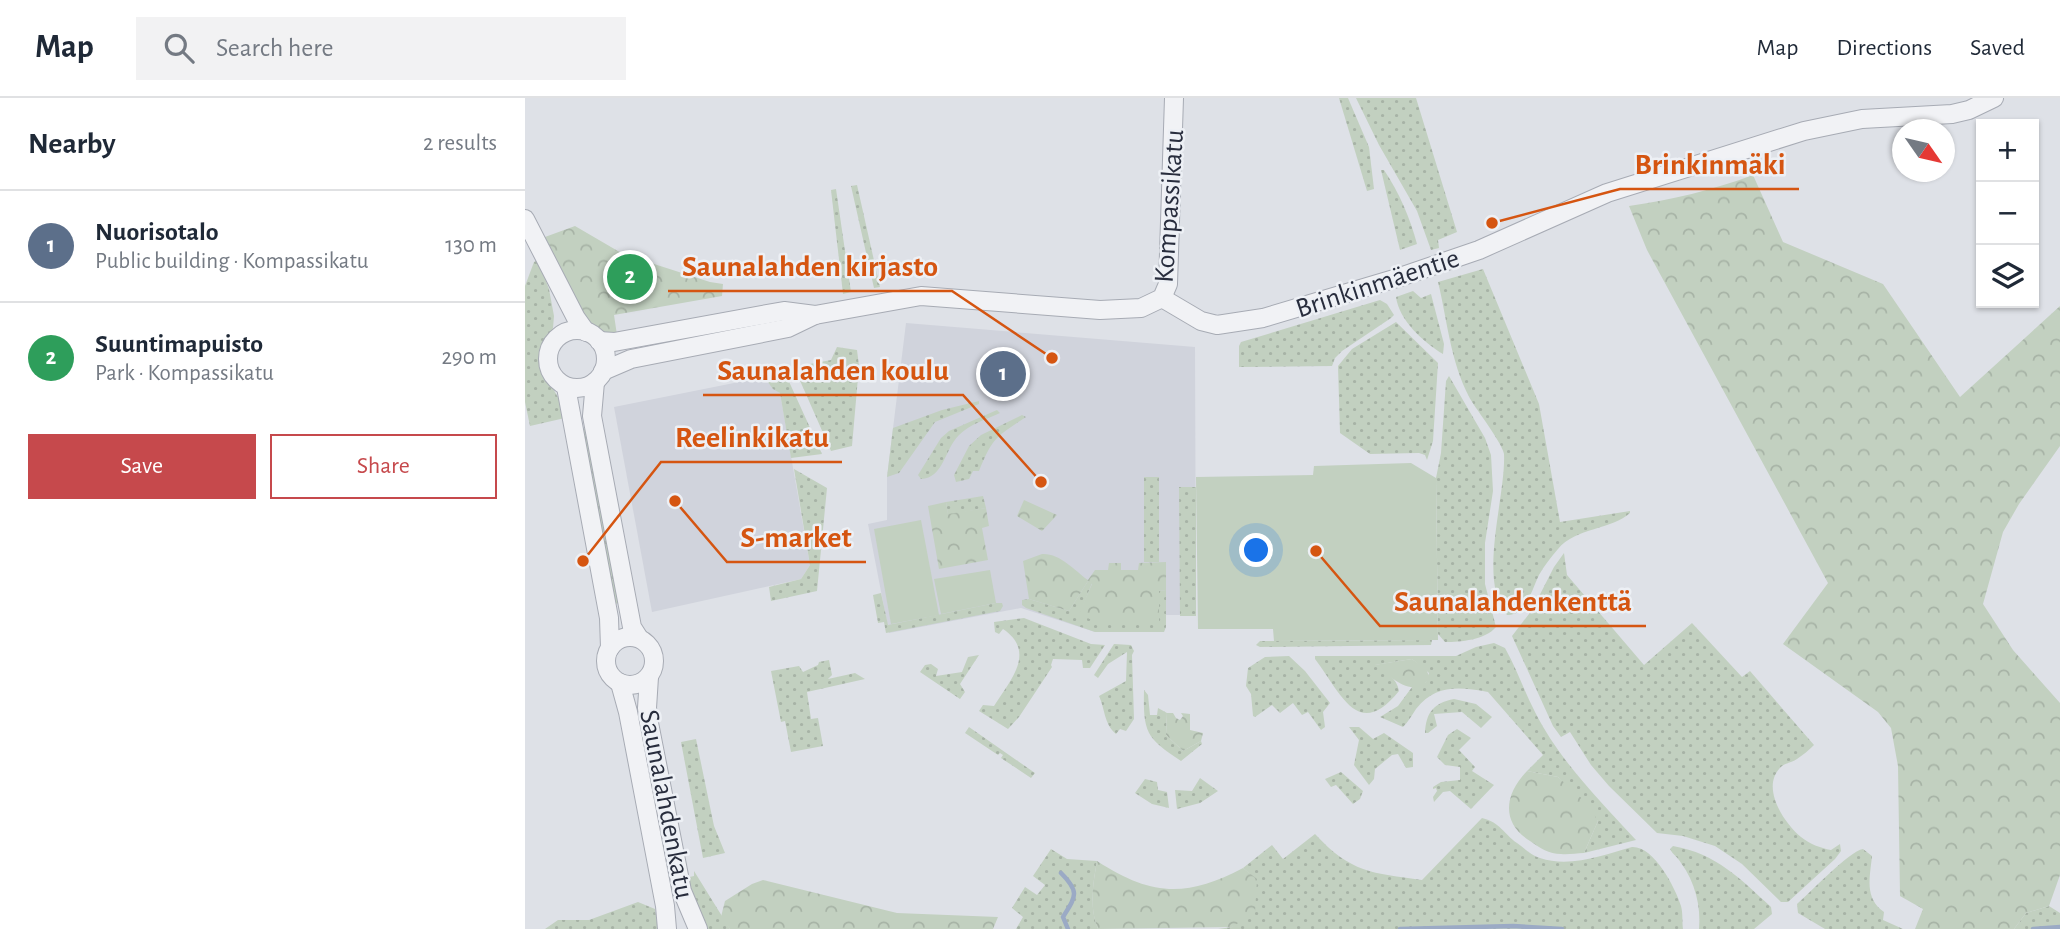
<!DOCTYPE html>
<html lang="en">
<head>
<meta charset="utf-8">
<style>
	:root { --surface:#fff; --page:#f2f2f3; --text:#1f2937; --muted:#747a83; --line:#e0e1e3; --accent:#c6494c }
	body { margin:0; font-family:"Alegreya Sans",sans-serif; background:var(--page); color:var(--text) }
	.controls { position:absolute; right:21px; top:21px; display:grid; overflow:hidden; border-radius:0px; box-shadow:0 2px 5px #0004 }
	.controls button { width:63px; height:63px; display:grid; place-items:center; padding:0; border:0; border-bottom:2px solid var(--line); background:var(--surface); color:var(--text); font:35px sans-serif }
	.compass { position:absolute; left:1367px; top:21px; width:63px; height:63px; border-radius:50%; background:var(--surface); box-shadow:0 2px 5px #0004; rotate:124deg }
	.you { position:absolute; left:732px; top:453px; width:24px; height:24px; margin:-18px; border:5px solid #fff; border-radius:50%; background:#1a73e8; box-shadow:0 0 0 10px #1a73e833 }
	.badge { display:grid; place-items:center; width:46px; height:46px; border-radius:50%; background:var(--accent); color:#fff; font-size:23px; font-weight:700 }
	.pin { position:absolute; translate:-50% -50%; border:4px solid #fff; box-shadow:0 2px 7px #0006 }
	.list { margin:0; padding:0; list-style:none }
	h2 { display:flex; justify-content:space-between; align-items:center; height:91px; margin:0; padding:0 28px; font-size:30px }
	h2 small { font-size:23px; font-weight:400; color:var(--muted) }
	.list li { display:grid; grid-template-columns:46px 1fr auto; gap:21px; align-items:center; box-sizing:border-box; height:112px; padding:0 28px; border-top:2px solid var(--line) }
	.list b { display:block; font-size:26px; white-space:nowrap }
	.list p { margin:0; font-size:23px; white-space:nowrap; color:var(--muted) }
	.list em { font-size:23px; font-style:normal; color:var(--muted) }
	.actions { display:flex; gap:14px; padding:21px 28px }
	.actions a { flex:1; padding:16px 0; border:2px solid var(--accent); border-radius:0px; text-align:center; font-size:24px; color:var(--accent) }
	.actions .main { background:var(--accent); color:#fff }
	.icon { flex:none; width:38px; height:38px; fill:none; stroke:currentColor; stroke-width:2; stroke-linecap:round; stroke-linejoin:round }
	.map { position:relative; flex:none; width:1535px; height:831px; overflow:hidden }
	header { display:flex; align-items:center; gap:42px; box-sizing:border-box; height:98px; padding:0 35px; background:var(--surface); border-bottom:2px solid var(--line) }
	header strong { font-size:33px }
	nav { display:flex; gap:38px; margin-inline-start:auto; font-size:24px }
	.search { width:490px; height:63px; background:var(--page); display:flex; align-items:center; gap:18px; box-sizing:border-box; padding:0 24px; border-radius:0px; color:var(--muted); font-size:26px }
	main { display:flex }
	aside { flex:1; background:var(--surface) }
	.map>svg:first-child { display:block }
</style>
</head>
<body>
<header>
<strong>Map</strong>
<div class="search"><svg class="icon" aria-label="search" viewBox="0 0 24 24"><circle cx="10" cy="10" r="6"/><path d="M15 15l6 6"/></svg>Search here</div>
<nav><a>Map</a><a>Directions</a><a>Saved</a></nav>
</header>
<main>
<aside>
<h2>Nearby<small>2 results</small></h2>
<ul class="list">
<li><span class="badge" style="background:#5c6f8a">1</span><div><b>Nuorisotalo</b><p>Public building · Kompassikatu</p></div><em>130 m</em></li>
<li><span class="badge" style="background:#2e9e5b">2</span><div><b>Suuntimapuisto</b><p>Park · Kompassikatu</p></div><em>290 m</em></li>
</ul>
<div class="actions"><a class="main">Save</a><a>Share</a></div>
</aside>
<div class="map">
<svg width="1535" height="831" viewBox="0 0 1535 831">
	<defs>
		<pattern id="grass-dots" width="8" height="8" patternUnits="userSpaceOnUse" patternTransform="scale(1.75)"><rect width="8" height="8" fill="#c2d0c0"/><path d="M2 2h.1M6 6h.1" fill="none" stroke="#a7b3a6" stroke-width="1.8" stroke-linecap="round"/></pattern>
		<pattern id="forest-crowns" width="20" height="18" patternUnits="userSpaceOnUse" patternTransform="scale(1.75)"><rect width="20" height="18" fill="#c2d0c0"/><path d="M2 6a3 3 0 1 1 6 0M12 15a3 3 0 1 1 6 0" fill="none" stroke="#a7b3a6"/></pattern>
	</defs>
	<rect width="100%" height="100%" fill="#dee1e7"/>
	<g fill="#d0d3dc">
		<path d="M381,225L670,249L671,517H640L639,534H570L496,510L364,535L343,426L362,422V379Z"/>
		<path d="M239,279L255,295L285,467L276,481L127,514L89,309Z"/>
	</g>
	<g fill="url(#grass-dots)">
		<path d="M814,0H823L844,49L849,91L842,93Z"/>
		<path d="M831,0H891L932,134L913,142L914,150L906,152L892,113L854,47Z"/>
		<path d="M856,72H859C874,94 885,120 892,146L875,152Z"/>
		<path d="M332,87L355,189L349,190L326,88Z"/>
		<path d="M311,91L326,194L318,196L306,92Z"/>
		<path d="M13,162L24,191L29,218L28,230L15,258V268L34,301L40,320L5,328L0,304V188L9,164Z"/>
		<path d="M958,171L1014,306L1035,424L1105,413V415C1088,431 1050,430 1033,451C1026,459 1019,468 1014,477C1007,491 1001,518 982,517C952,483 981,399 979,356C978,347 955,316 949,307C926,271 923,225 913,184Z"/>
		<path d="M888,193L896,200L906,196L919,246L918,256C898,244 874,222 871,199Z"/>
		<path d="M855,202L862,206L869,217L866,220L817,253L810,260L807,268L714,269V248L716,244Z"/>
		<path d="M871,224L913,265L908,343L902,362L900,357L894,355L845,356L815,335L813,268L827,251Z"/>
		<path d="M312,249L332,252L334,268L327,348L306,353L269,269L306,262Z"/>
		<path d="M252,271L261,277L297,356L266,360L255,295L248,291L236,275Z"/>
		<path d="M924,278L960,340L966,357L968,393L960,445V486L971,529C960,542 936,544 920,544L913,536L911,380L916,355L921,283Z"/>
		<path d="M454,303V306L410,324L374,375L362,379L368,330L417,312Z"/>
		<path d="M472,312L475,315C462,321 445,326 434,337C419,352 419,380 396,381L393,377L416,340L424,333Z"/>
		<path d="M497,317L501,319C471,339 468,339 454,373H448L444,381L431,384L429,377L444,348L456,337Z"/>
		<path d="M63,330L96,505L87,506L55,332Z"/>
		<path d="M269,371L302,390L292,493L246,503L244,489L276,481L285,467Z"/>
		<rect x="619" y="379" width="15" height="85"/>
		<path d="M654,389H671V518H655Z"/>
		<path d="M458,398L461,410L423,417L421,404Z"/>
		<path d="M1039,455L1042,477L1119,567L1167,525L1217,579L1225,573L1289,647C1284,652 1278,657 1272,661C1268,664 1261,665 1257,668C1234,688 1259,725 1276,739C1285,746 1295,750 1306,752L1315,746L1316,753L1310,761L1263,804H1256L1217,766L1190,748L1158,738L1132,735L1084,688L1066,667L1045,634L1036,639L1028,628L987,538L1007,512L1029,469Z"/>
		<path d="M563,483L567,485L555,516L634,523V493L641,492V529L639,534H570L501,510L497,507V502L504,501L544,513Z"/>
		<path d="M356,495L363,527L471,505H477L478,508L475,513L361,535L359,524L353,525L348,497Z"/>
		<path d="M499,520L566,546L580,547L565,570H558L557,562L528,561L526,567L527,569L494,619L483,631L454,613L458,607L469,608C485,583 512,554 478,531L474,536L470,534L469,524Z"/>
		<path d="M907,542L906,547L735,549L731,547L735,543Z"/>
		<path d="M969,545L980,550C992,571 999,593 1010,614C1034,662 1075,703 1111,742L1059,755L1073,723L1033,679L1002,673L1018,657L963,594C934,589 911,586 891,611C887,617 883,624 878,629L855,619L873,608L887,589L901,584L904,575L887,561L850,567C861,574 872,580 874,593C833,644 816,595 790,561V558H931L951,549Z"/>
		<path d="M589,546L606,547L609,553L607,557L609,621L601,633L595,631L591,636C579,626 580,611 574,598L601,583L602,554L583,566L573,580L569,577Z"/>
		<path d="M454,557L435,586L440,594L435,601L395,574L400,567L406,566L413,571L411,578L437,574L443,559Z"/>
		<path d="M764,558L780,573L805,605L798,614L800,629L796,632L783,614L777,617L768,605L755,615L747,607L730,619L728,618L726,596L721,588L723,570L740,559Z"/>
		<path d="M304,562L307,577L303,581L330,575L340,581L282,594L286,621L293,620L298,648L266,654L260,623L256,624L246,573L274,568L278,574L293,567L294,564Z"/>
		<path d="M619,592L623,597L625,617H632L633,610L642,615L641,637L658,653L676,643L677,646L656,663C621,640 618,634 619,592Z"/>
		<path d="M929,601L951,606L967,619L956,630L937,614L909,616L912,628L903,635H900C901,614 909,605 929,601Z"/>
		<path d="M444,629L510,675L506,680L476,660L478,657L475,655L473,657L440,635Z"/>
		<path d="M824,629H834L848,641L859,635L888,655V669L881,670L873,656L867,657L850,671L849,681L844,687L829,667L834,642Z"/>
		<path d="M932,631L946,640L934,652L950,669L947,673L969,687L946,711L925,693L918,694L909,704L908,699L912,693L911,690L908,691V689L916,684L935,682V669L920,667L912,659L923,637Z"/>
		<path d="M171,641L189,728L200,755L178,760L156,644Z"/>
		<path d="M816,674L838,693L835,701L828,706L811,687L806,689L800,681Z"/>
		<path d="M675,680L693,693L675,705L652,711L650,692L667,693Z"/>
		<path d="M620,681L632,684L633,692L642,694L644,710L627,706L610,695Z"/>
		<path d="M957,720C976,725 978,735 992,745C999,750 1007,758 1015,760C1045,770 1079,757 1107,749C1129,748 1150,789 1156,808C1158,815 1157,823 1158,831H693L707,829L732,782L718,770L747,747L758,761L790,736C826,775 847,775 897,782Z"/>
		<path d="M1148,748C1192,756 1214,780 1246,809L1247,816L1229,831H1174C1176,808 1170,784 1156,765C1153,759 1148,757 1145,751Z"/>
		<path d="M526,751L542,761L572,763C568,786 564,809 573,831H491L498,819L487,810L500,789L512,797L520,787L508,778Z"/>
		<path d="M1338,751L1347,758C1345,779 1339,800 1359,814L1358,822L1378,831H1300L1273,815L1272,806C1285,795 1324,753 1338,751Z"/>
		<path d="M169,773L205,831H181L160,780L169,778Z"/>
		<path d="M113,804L130,811L133,831H20L33,822H64Z"/>
		<path d="M1524,808L1535,815V831H1489L1501,815Z"/>
	</g>
	<g fill="url(#forest-crowns)">
		<path d="M1228,77L1258,144L1358,186L1435,299L1535,208V348L1494,406L1478,434L1458,506L1488,552L1535,605V777L1524,808L1501,815L1489,831H1390L1398,811L1375,798L1373,668L1366,630L1353,614L1258,546L1303,485L1122,152L1104,108C1146,102 1188,92 1228,77Z"/>
		<path d="M50,128L98,156L185,184L198,186L197,198L89,217L92,237L74,232L61,220L20,139Z"/>
		<path d="M499,402L532,417L517,433L492,418Z"/>
		<path d="M421,404L423,416L461,410L464,428L457,430L463,462L414,471L403,408Z"/>
		<path d="M517,456C535,455 549,472 563,482L570,472H583L584,465H596V472H613L614,465L641,464V492L634,493V523H569L554,516L567,486L563,483L544,513L504,501L498,463Z"/>
		<path d="M887,561L901,571L905,580C886,603 866,577 849,567Z"/>
		<path d="M642,615H648L651,620L655,622L658,618L656,615L665,616V632L678,635L676,643L658,653L641,637Z"/>
		<path d="M1002,673L1033,679L1063,706L1073,723L1059,755C1051,755 1043,757 1036,756C1024,756 1015,750 1005,743C976,725 979,697 1002,673Z"/>
		<path d="M572,763C626,798 661,800 718,770L732,781L730,814L707,829L573,831C564,809 568,786 572,763Z"/>
		<path d="M238,782L372,815L473,819L468,831H205L196,819L200,803L227,786Z"/>
	</g>
	<g fill="#c2d0c0">
		<path d="M886,365L911,380L913,542L749,543L748,531H673L671,379L788,377L789,368Z"/>
		<path d="M396,422L414,517L366,526L349,431Z"/>
		<path d="M465,472L471,505L416,516L409,481Z"/>
	</g>
	<g fill="none" stroke-linecap="round" stroke-linejoin="round">
		<g stroke="#9baac5" stroke-width="4.5">
			<path d="M536,775C555,794 551,798 538,819L543,831"/>
			<path d="M875,831L988,828L1037,831"/>
			<path d="M1508,831L1535,829"/>
		</g>
		<defs>
			<g id="tertiary">
				<path d="M0,121L51,220L61,234"/>
				<path d="M637,200L676,223L692,227L738,220L872,180L954,152L1082,95L1279,33L1337,21L1427,16L1444,12L1469,0"/>
				<circle cx="52" cy="261" r="29"/>
				<path d="M74,243L89,244L259,213L290,217"/>
				<path d="M78,273L106,261L263,230L290,217L396,198L575,212L616,210L637,200L643,186L649,0"/>
				<path d="M70,284L67,318L107,529L114,540"/>
				<path d="M41,289L84,520L85,550"/>
				<circle cx="105" cy="563" r="24"/>
				<path d="M124,579L122,610L124,625L157,793L173,831"/>
				<path d="M95,585L103,614L140,808L142,831"/>
			</g>
		</defs>
		<use href="#tertiary" stroke="#a7abb4" stroke-width="20"/>
		<use href="#tertiary" stroke="#f1f2f5" stroke-width="18"/>
	</g>
	<g text-anchor="middle" stroke-width="5" stroke-linejoin="round" paint-order="stroke">
		<g font-size="28" fill="#282d3d" stroke="#edf0f5">
			<text transform="translate(643 108) rotate(-86)" y="10">Kompassikatu</text>
			<text transform="translate(852 184) rotate(-18)" y="10">Brinkinmäentie</text>
			<text transform="translate(143 706) rotate(79)" y="10">Saunalahdenkatu</text>
		</g>
	</g>
	<path fill="none" stroke="#d55511" stroke-width="2.5" d="M967 125L1095 91H1274M527 260L427 193H143M516 384L438 297H178M58 463L136 364H317M150 403L202 464H341M791 453L855 528H1121"/>
	<g fill="#d55511" stroke="#edf0f5" stroke-width="2.5">
		<circle cx="967" cy="125" r="7"/>
		<circle cx="527" cy="260" r="7"/>
		<circle cx="516" cy="384" r="7"/>
		<circle cx="58" cy="463" r="7"/>
		<circle cx="150" cy="403" r="7"/>
		<circle cx="791" cy="453" r="7"/>
	</g>
	<g font-size="30" text-anchor="middle" font-weight="bold" fill="#d55511" stroke="#edf0f5" stroke-width="5" stroke-linejoin="round" paint-order="stroke">
		<text x="1185" y="76">Brinkinmäki</text>
		<text x="285" y="178">Saunalahden kirjasto</text>
		<text x="308" y="282">Saunalahden koulu</text>
		<text x="227" y="349">Reelinkikatu</text>
		<text x="271" y="449">S-market</text>
		<text x="988" y="513">Saunalahdenkenttä</text>
	</g>
</svg>
<div class="controls">
<button>+</button>
<button>−</button>
<button><svg class="icon" aria-label="layers" viewBox="0 0 24 24"><path d="M12 4l9 5-9 5-9-5zM3 14l9 5 9-5"/></svg></button>
</div>
<svg class="compass" viewBox="-18 -18 36 36"><path d="M0-13l5 13h-10z" fill="#e53935"/><path d="M0 13l5-13h-10z" fill="#747a83"/></svg>
<div class="you"></div>
<div class="pin badge" style="left:478px;top:276px;background:#5c6f8a">1</div>
<div class="pin badge" style="left:105px;top:179px;background:#2e9e5b">2</div>
</div>
</main>
</body>
</html>
